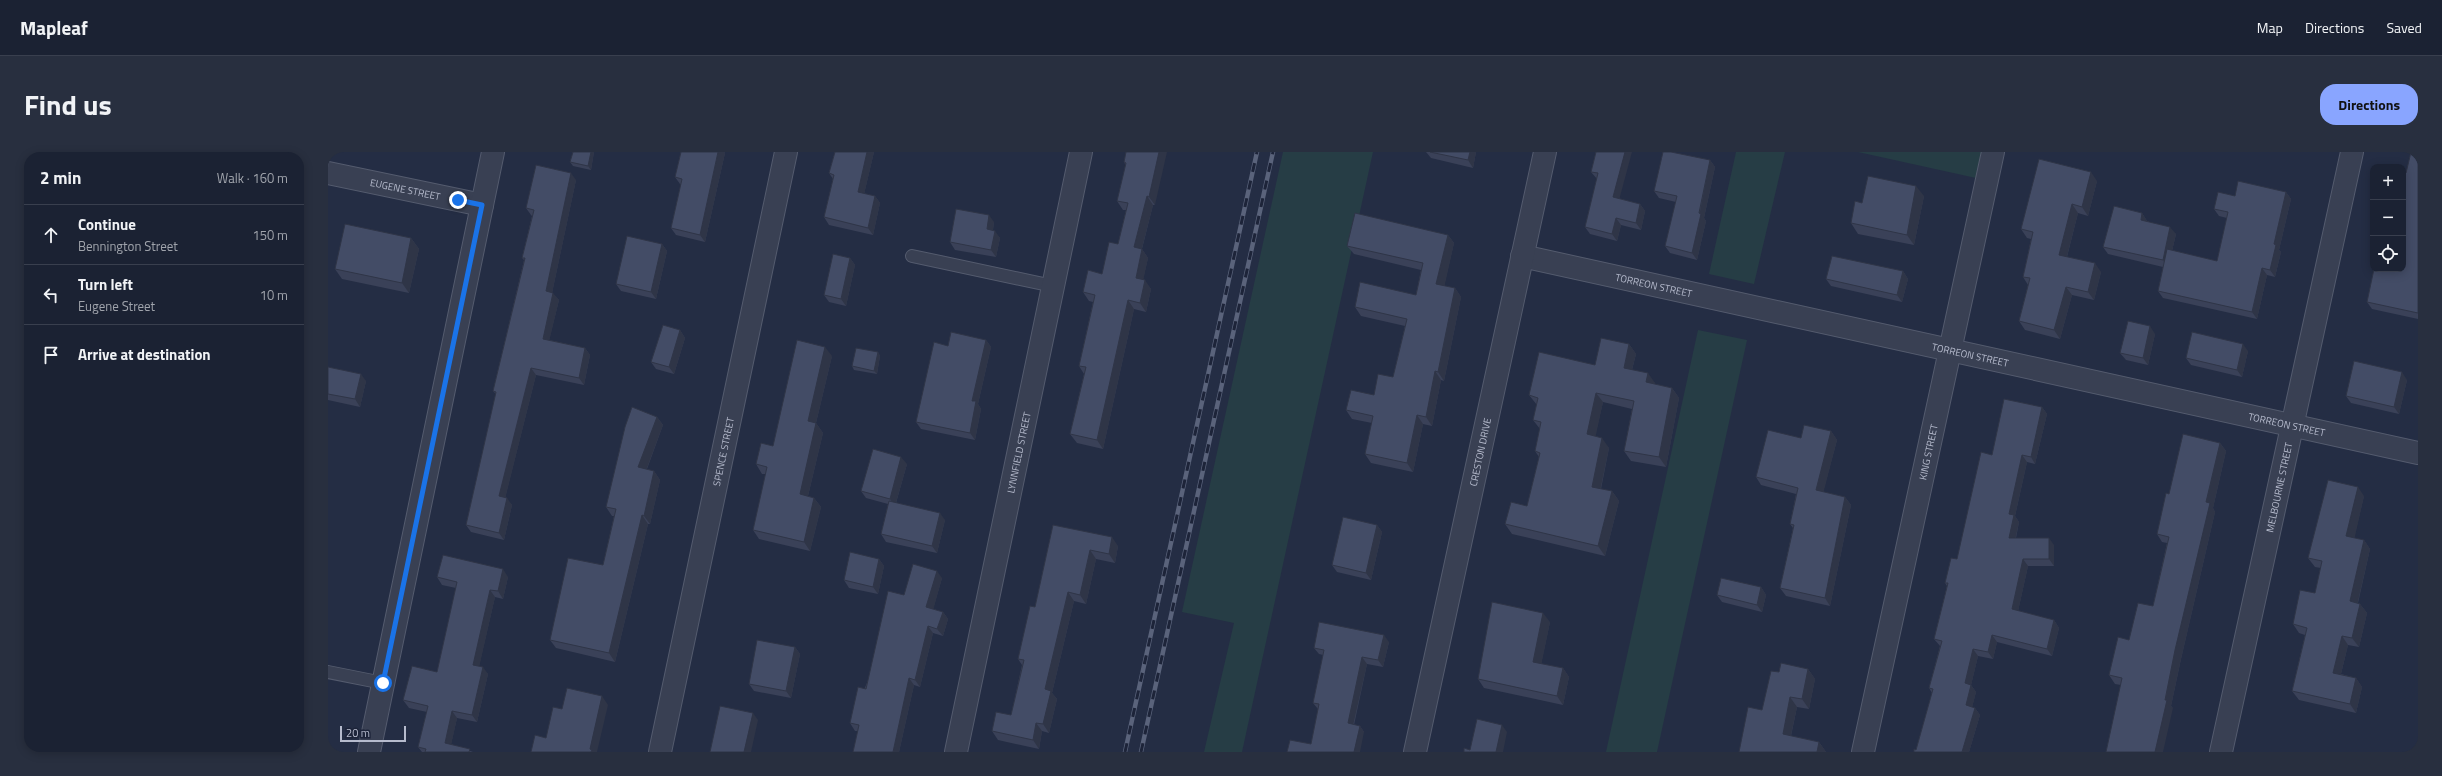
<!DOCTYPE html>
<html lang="en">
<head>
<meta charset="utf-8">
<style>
	:root { --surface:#1b2233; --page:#282f3f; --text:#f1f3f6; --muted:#a0a4ac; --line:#393f4e; --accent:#89a5ff }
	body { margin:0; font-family:"Titillium Web",sans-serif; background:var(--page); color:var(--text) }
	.controls { position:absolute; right:12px; top:12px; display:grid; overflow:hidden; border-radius:8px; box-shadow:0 2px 10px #0003 }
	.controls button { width:36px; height:36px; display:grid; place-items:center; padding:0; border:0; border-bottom:1px solid var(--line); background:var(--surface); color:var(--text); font:20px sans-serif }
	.scale { position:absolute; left:12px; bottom:10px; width:66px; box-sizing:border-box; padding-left:4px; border:2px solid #b6bbcd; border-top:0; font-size:11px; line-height:14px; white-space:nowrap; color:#b6bbcd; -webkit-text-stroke:3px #1d2439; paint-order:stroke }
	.stop { position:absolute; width:12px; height:12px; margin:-9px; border:3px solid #1a73e8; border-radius:50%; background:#fff }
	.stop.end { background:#1a73e8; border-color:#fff; box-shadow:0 1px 4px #0008 }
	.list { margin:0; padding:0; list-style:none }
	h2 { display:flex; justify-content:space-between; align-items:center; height:52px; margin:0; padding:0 16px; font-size:17px }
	h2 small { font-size:13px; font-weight:400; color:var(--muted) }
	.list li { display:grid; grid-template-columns:26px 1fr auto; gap:12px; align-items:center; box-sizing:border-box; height:60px; padding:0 16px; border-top:1px solid var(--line) }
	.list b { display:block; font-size:15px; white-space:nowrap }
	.list p { margin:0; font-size:13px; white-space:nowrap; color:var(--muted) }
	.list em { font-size:13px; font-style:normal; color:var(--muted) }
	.icon { flex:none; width:22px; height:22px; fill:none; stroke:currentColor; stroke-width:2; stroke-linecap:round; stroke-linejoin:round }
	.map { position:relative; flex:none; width:2090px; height:600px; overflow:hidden; border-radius:16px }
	header { display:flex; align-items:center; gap:24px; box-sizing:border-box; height:56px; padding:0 20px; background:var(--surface); border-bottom:1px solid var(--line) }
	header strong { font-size:19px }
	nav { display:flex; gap:22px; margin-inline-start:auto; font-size:14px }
	.intro { display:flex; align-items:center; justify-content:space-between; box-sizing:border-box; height:96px; padding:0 24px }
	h1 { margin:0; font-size:28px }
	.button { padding:10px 18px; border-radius:16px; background:var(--accent); color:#111; font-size:14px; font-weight:700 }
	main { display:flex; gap:24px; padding:0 24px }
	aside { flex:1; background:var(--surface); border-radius:16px; box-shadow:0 2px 10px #0003 }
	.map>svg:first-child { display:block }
</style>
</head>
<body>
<header>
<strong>Mapleaf</strong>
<nav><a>Map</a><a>Directions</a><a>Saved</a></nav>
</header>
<div class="intro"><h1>Find us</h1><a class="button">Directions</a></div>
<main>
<aside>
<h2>2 min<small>Walk · 160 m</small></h2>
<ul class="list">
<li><svg class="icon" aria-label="ahead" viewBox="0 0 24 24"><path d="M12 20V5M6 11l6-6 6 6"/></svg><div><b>Continue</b><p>Bennington Street</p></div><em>150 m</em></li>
<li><svg class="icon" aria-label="left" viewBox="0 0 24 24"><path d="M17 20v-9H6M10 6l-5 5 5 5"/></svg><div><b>Turn left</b><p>Eugene Street</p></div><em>10 m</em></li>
<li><svg class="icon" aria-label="arrive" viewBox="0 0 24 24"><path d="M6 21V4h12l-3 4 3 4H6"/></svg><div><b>Arrive at destination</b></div></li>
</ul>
</aside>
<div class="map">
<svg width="2090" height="600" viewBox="0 0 2090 600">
	<rect width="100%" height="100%" fill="#242d44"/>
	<g fill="#263d45">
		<path d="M955,0H1045L914,600H876L906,471L854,460Z"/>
		<path d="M1408,0H1457L1426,132L1381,122Z"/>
		<path d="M1530,0H1654L1648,26Z"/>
		<path d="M1370,178L1419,188L1329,600H1278Z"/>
	</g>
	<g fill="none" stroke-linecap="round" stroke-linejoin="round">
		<defs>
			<g id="service">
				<path d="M584,104L725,134"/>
				<path d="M0,520L55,531"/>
			</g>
			<g id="minor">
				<path id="s1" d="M0,21L154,53"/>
				<path id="s2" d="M1194,104L2090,301"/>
				<path id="s3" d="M332,600L458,0"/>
				<path id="s4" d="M628,600L753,0"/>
				<path id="s5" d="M1087,600L1217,0"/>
				<path id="s6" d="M1535,600L1665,0"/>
				<path id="s7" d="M1893,600L2024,0"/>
			</g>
			<path id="tertiary" d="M41,600L165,0"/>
		</defs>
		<use href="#service" stroke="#545b6e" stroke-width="14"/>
		<use href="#minor" stroke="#545b6e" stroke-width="24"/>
		<use href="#tertiary" stroke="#545b6e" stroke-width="24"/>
		<use href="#service" stroke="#394053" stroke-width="12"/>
		<use href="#minor" stroke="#394053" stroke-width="22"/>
		<use href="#tertiary" stroke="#394053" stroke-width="22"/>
		<defs>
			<g id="rail">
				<path d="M797,600L929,0"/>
				<path d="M813,600L945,0"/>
			</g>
		</defs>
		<use href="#rail" stroke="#5a637b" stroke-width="4.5"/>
		<use href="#rail" stroke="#1d2439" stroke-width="3" stroke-dasharray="9" stroke-linecap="butt"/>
	</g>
	<g fill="#3a4158">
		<path d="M266,0L263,18L245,14L242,10Z"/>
		<path d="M353,0H396L397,1L377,90L348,83L343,76L353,32H352L347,25Z"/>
		<path d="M507,0H546L536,42L547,44L552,51L545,83L501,73L496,65L505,27L501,21Z"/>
		<path d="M798,0L827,53H825L814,97L820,106L815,127L823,137L818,160L806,157L775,297L749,291L742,282L756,222L751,214L765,150L761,149L755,140L774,122L790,92L798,58H795L789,49L798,14L796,10Z"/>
		<path d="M1098,0H1148L1145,16L1103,6Z"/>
		<path d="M1268,0L1292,47L1312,52L1317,59L1313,78L1293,73L1289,89L1262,82L1257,75L1269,27L1263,20Z"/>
		<path d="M2090,0V167L2044,157L2039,150L2078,21Z"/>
		<path d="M1382,8L1387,15L1376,66L1378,69L1369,108L1342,101L1337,94L1348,50L1331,46L1326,39Z"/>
		<path d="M248,28L224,141L231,148L221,188L257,196L262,203L256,233L208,223L177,346L184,353L176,388L143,380L138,373L168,242L165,239L196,108L194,106L204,64L203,63L198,56Z"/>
		<path d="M1769,29L1760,64L1750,61L1739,105L1773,120L1766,148L1744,143L1732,187L1697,178L1691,169L1700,133L1695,125L1703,87L1699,86L1693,77Z"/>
		<path d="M1958,40L1963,47L1951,98L1953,100L1947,125L1939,123L1929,167L1835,146L1830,139L1835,115L1780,102L1775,95L1814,61L1819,69L1848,82L1844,99L1889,109L1899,66L1891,64L1886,57L1907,44Z"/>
		<path d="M1596,44L1586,93L1530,82L1523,71L1534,51Z"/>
		<path d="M666,70L665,78L672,86L668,105L627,98L622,90Z"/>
		<path d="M1120,83L1126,91L1116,134L1127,136L1133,145L1116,229L1113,228L1104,274L1095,272L1085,320L1043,311L1037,302L1044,271L1024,267L1018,258L1046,243L1065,225L1077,174L1033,164L1027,155L1088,143L1093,118L1026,102L1019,94Z"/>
		<path d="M83,86L91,97L81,141L14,127L7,117Z"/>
		<path d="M334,92L339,99L328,147L293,139L288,132Z"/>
		<path d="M522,106L527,113L518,154L501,150L496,143Z"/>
		<path d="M1575,119L1580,127L1574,150L1503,134L1498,127Z"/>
		<path d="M352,178L357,186L346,222L328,217L323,210Z"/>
		<path d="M1827,182L1820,213L1798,208L1792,201Z"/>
		<path d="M658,188L663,195L650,252L653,257L647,288L593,277L588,270L620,194Z"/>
		<path d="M1301,192L1308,202L1304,218L1327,231L1326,232L1344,236L1351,246L1338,315L1303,309L1296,299L1304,257L1275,250L1267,284L1281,296L1273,337L1284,339L1291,349L1277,404L1184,382L1177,372L1199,354L1211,305L1207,299L1212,277L1205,268L1209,253L1201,243L1267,213Z"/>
		<path d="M1920,199L1914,225L1863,213L1858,206Z"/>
		<path d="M550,200L552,204L549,222L526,218L524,214Z"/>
		<path d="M504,204L488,271L495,281L480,344L486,346L493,355L482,399L431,387L425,378L438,322H434L428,312L445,294Z"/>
		<path d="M0,215L38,229L32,255L0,248Z"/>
		<path d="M2079,228L2071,262L2023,251L2018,244Z"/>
		<path d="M1714,255L1719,262L1707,312L1699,310L1687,364L1691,370L1688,386L1726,393V414H1700L1690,459L1726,468L1731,476L1724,504L1669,490L1665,507L1650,504L1643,533L1648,540L1644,555L1647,556L1652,563L1641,600H1586L1588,598L1604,541L1601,536L1612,494L1606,487L1619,434L1617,431L1629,407L1664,303Z"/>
		<path d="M329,265L335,273L319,317L326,319L332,328L322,372H320L287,510L228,496L222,488L275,413L286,364H284L278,355Z"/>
		<path d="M1503,279L1509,288L1495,340L1517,345L1523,353L1502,454L1458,444L1452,436L1465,376L1462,372L1468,342L1433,333L1428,325L1473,286Z"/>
		<path d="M1892,291L1898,299L1885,356L1887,360L1853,507L1843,554L1845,556L1793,533L1787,532L1781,523L1801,488L1825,454L1839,391L1834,390L1829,382L1841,342Z"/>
		<path d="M579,312L568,351L617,368L609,401L558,390L553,382L560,352L538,346L533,339Z"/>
		<path d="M2036,344L2026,386L2036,388L2042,397L2030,451L2032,452L2039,461L2031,495L2020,493L2013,522L2028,526L2034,535L2028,561L1971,548L1964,539L1977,483L1971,481L1965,472L1987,441L1993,416L1987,415L1980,406Z"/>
		<path d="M725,373L790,394L787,411L768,407L758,452L746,449L724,541L729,547L721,581L714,579L711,597L670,588L664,579L683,563L694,513L690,507L707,455Z"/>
		<path d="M1049,373L1054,380L1043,428L1009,420L1004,413Z"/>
		<path d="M551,407L556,414L550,442L521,436L516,428Z"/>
		<path d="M109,425H180L175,447L167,445L151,514L160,522L149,570L129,566L123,592L145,600H94L90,595L99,560L81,556L75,548L109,520L128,436L114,433Z"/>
		<path d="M614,426L605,457L615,460L620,467L615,484L605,481L592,535L586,533L571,600H525L530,579H527L522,571L576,443Z"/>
		<path d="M1433,435L1438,443L1434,460L1394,450L1389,443Z"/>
		<path d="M1222,470L1213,512L1235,516L1241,525L1235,553L1156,536L1150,527Z"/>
		<path d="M1061,490L1055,515L1039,512L1026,573L1032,574L1036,580L983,592L990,557L985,551L995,503L991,502L986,496Z"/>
		<path d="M467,495L472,502L463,546L426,539L421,532Z"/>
		<path d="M1480,517L1487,527L1481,557L1469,555L1463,584L1491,590L1498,600H1411L1434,558L1451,520Z"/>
	</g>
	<g fill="#2f3547">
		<path d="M263,0H266L263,18L260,14Z"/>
		<path d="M390,0H396L397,1L377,90L372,83Z"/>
		<path d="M539,0H546L535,47L530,40Z"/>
		<path d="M831,0H839L827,53L821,45Z"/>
		<path d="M1142,0H1148L1145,16L1140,8Z"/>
		<path d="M1297,0H1304L1290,52L1285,45Z"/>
		<path d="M1382,8L1387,15L1376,66L1378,69L1369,108L1364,101Z"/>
		<path d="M1763,20L1769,29L1760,64L1754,55Z"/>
		<path d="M243,21L248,28L223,146L218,139Z"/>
		<path d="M1588,34L1596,44L1586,93L1579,83Z"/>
		<path d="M1958,40L1963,47L1951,98L1953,100L1947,125L1942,118L1946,92Z"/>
		<path d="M547,44L552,51L545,83L540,76Z"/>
		<path d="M819,44L825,53L812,104L806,95Z"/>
		<path d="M1312,52L1317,59L1313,78L1308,71Z"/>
		<path d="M1744,52L1750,61L1737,112L1731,103Z"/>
		<path d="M1814,61L1819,69L1818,75L1813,68Z"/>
		<path d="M661,63L666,70L664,84L659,77Z"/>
		<path d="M1288,66L1293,73L1289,89L1284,82Z"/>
		<path d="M1842,75L1848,82L1840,116L1835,108Z"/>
		<path d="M667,79L672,86L668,105L663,98Z"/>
		<path d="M1120,83L1126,91L1115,141L1108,132Z"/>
		<path d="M83,86L91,97L81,141L74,131Z"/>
		<path d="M334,92L339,99L328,147L323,140Z"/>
		<path d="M814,97L820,106L814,134L808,126Z"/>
		<path d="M522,106L527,113L518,154L513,147Z"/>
		<path d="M1767,111L1773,120L1766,148L1760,140Z"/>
		<path d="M1934,116L1939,123L1929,167L1924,160Z"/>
		<path d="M1575,119L1580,127L1574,150L1569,143Z"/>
		<path d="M817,128L823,137L818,160L812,151Z"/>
		<path d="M1738,135L1744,143L1732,187L1726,178Z"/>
		<path d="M1127,136L1133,145L1116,229L1110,220Z"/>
		<path d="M225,141L231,148L220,194L215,187Z"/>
		<path d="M800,148L806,157L775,297L769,288Z"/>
		<path d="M1822,174L1827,182L1820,213L1815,206Z"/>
		<path d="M352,178L357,186L346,222L341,215Z"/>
		<path d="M658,188L663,195L650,252L653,257L647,288L642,281L644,249Z"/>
		<path d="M1301,192L1308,202L1302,225L1296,216Z"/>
		<path d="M1915,192L1920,199L1914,225L1909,218Z"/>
		<path d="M497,195L504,204L488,271L495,281L478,352L472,342L480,269Z"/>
		<path d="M257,196L262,203L256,233L251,226Z"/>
		<path d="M550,200L552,204L549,222L546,219Z"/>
		<path d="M203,216L208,223L176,351L171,344Z"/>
		<path d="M1107,219L1113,228L1104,274L1098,265Z"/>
		<path d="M2074,220L2079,228L2071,262L2066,255Z"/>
		<path d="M1320,221L1327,231L1324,240L1318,230Z"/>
		<path d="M33,222L38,229L32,255L27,247Z"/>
		<path d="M1344,236L1351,246L1338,315L1331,305Z"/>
		<path d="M1268,241L1275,250L1266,292L1259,282Z"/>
		<path d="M1714,255L1719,262L1707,312L1703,305Z"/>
		<path d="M1089,263L1095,272L1085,320L1079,311Z"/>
		<path d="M329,265L335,273L316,324L310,315Z"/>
		<path d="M1503,279L1509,288L1494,346L1488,338Z"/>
		<path d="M1274,286L1281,296L1271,344L1264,335Z"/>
		<path d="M1892,291L1898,299L1885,356L1887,360L1853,507L1843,554L1845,556L1835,600H1827L1847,498L1878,350Z"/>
		<path d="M1694,303L1699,310L1687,364L1691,370L1686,393L1681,386V362Z"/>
		<path d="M573,305L579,312L567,354L562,347Z"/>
		<path d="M326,319L332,328L322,372L316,364Z"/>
		<path d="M2030,335L2036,344L2025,393L2018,384Z"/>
		<path d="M1284,339L1291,349L1277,404L1270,394Z"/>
		<path d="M1517,345L1523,353L1502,454L1497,446Z"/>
		<path d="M179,346L184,353L176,388L171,381Z"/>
		<path d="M486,346L493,355L482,399L476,390Z"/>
		<path d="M612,361L617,368L609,401L604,394Z"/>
		<path d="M314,363L320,372L287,510L281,501Z"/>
		<path d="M1049,373L1054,380L1043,428L1038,421Z"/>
		<path d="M784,385L790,394L787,411L781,402Z"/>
		<path d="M1721,386L1726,393V414L1721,407Z"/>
		<path d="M2036,388L2042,397L2028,458L2022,449Z"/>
		<path d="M762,398L768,407L758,452L752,443Z"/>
		<path d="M551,407L556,414L550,442L545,435Z"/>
		<path d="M1695,407L1700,414L1689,464L1684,457Z"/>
		<path d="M175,417L180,425L175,447L170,439Z"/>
		<path d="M609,419L614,426L604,462L598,455Z"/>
		<path d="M1433,435L1438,443L1434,460L1429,453Z"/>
		<path d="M162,438L167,445L150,520L145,513Z"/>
		<path d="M740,440L746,449L724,541L729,547L721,581L715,572L717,537Z"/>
		<path d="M2032,452L2039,461L2031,495L2024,486Z"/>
		<path d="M615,460L620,467L615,484L609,477Z"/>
		<path d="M1215,461L1222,470L1212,519L1205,510Z"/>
		<path d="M1726,468L1731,476L1724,504L1719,497Z"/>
		<path d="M600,474L605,481L592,535L587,528Z"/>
		<path d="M1056,483L1061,490L1055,515L1050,508Z"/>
		<path d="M1664,483L1669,490L1665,507L1660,500Z"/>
		<path d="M2014,484L2020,493L2011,530L2005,521Z"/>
		<path d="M467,495L472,502L463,546L458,539Z"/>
		<path d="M1645,497L1650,504L1642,538L1637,531Z"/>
		<path d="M1034,505L1039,512L1024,578L1020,571Z"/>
		<path d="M155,515L160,522L149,570L144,563Z"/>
		<path d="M1235,516L1241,525L1235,553L1229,544Z"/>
		<path d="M1480,517L1487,527L1481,557L1474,547Z"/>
		<path d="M581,526L586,533L571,600H565Z"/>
		<path d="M2028,526L2034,535L2028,561L2022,552Z"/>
		<path d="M1643,533L1648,540L1643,560L1638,553Z"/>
		<path d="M274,544L280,553L269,600H263L262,597Z"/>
		<path d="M1462,545L1469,555L1461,592L1455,582Z"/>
		<path d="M1647,556L1652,563L1641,600H1634Z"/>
		<path d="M124,559L129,566L122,598L117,591Z"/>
		<path d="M425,561L430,568L423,600H416Z"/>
		<path d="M708,571L714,579L711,597L705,588Z"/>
		<path d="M1174,573L1179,580L1175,600H1168Z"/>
		<path d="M1032,574L1036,580L1032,600H1026Z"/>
		<path d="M1491,590L1498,600H1489Z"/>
	</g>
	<g fill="#434c66" stroke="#2f3547">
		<path d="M245,0H263L260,14L242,10Z"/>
		<path d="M353,0H390L372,83L343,76L354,27L347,25Z"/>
		<path d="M507,0H539L530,40L547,44L540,76L496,65L506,23L501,21Z"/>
		<path d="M798,0H831L821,45L819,44L806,95L814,97L808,126L817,128L812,151L800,148L769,288L742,282L758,215L751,214L767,143L755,140L760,118L774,122L781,90L790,92L800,51L789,49L798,11L796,10Z"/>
		<path d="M1102,0H1142L1140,8Z"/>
		<path d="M1268,0H1297L1285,45L1312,52L1308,71L1288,66L1284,82L1257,75L1270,21L1263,20Z"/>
		<path d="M1335,0H1343L1382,8L1371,61L1373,62L1364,101L1337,94L1349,44L1326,39Z"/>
		<path d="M2083,0H2090V161L2039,150L2046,117H2075V20L2078,21Z"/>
		<path d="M1711,7L1763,20L1754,55L1744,52L1731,103L1767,111L1760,140L1738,135L1726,178L1691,169L1702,126L1695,125L1705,80L1693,77Z"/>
		<path d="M208,13L243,21L218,139L225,141L215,187L257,196L251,226L203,216L171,344L179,346L171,381L138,373L168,240L165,239L197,106H194L206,58L198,56Z"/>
		<path d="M1540,24L1588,34L1579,83L1523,71L1527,49L1534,51Z"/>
		<path d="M1910,29L1958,40L1946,92L1948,93L1942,118L1934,116L1924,160L1830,139L1839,97L1889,109L1900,60L1886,57L1890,40L1907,44Z"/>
		<path d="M1786,54L1814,61L1813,68L1842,75L1835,108L1775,95Z"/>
		<path d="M628,57L661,63L659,77L667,79L663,98L622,90Z"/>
		<path d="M1027,61L1120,83L1108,132L1127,136L1110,220L1107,219L1098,265L1089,263L1079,311L1037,302L1045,264L1018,258L1023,238L1046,243L1050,222L1065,225L1079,167L1027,155L1032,130L1088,143L1095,111L1019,94Z"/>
		<path d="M17,72L83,86L74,131L7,117Z"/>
		<path d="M299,84L334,92L323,140L288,132Z"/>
		<path d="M505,102L522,106L513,147L496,143Z"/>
		<path d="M1504,104L1575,119L1569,143L1498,127Z"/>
		<path d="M1800,169L1822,174L1815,206L1792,201Z"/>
		<path d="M335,173L352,178L341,215L323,210Z"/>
		<path d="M623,180L658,188L644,249H648L642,281L588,270L606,190L620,194Z"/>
		<path d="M1864,180L1915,192L1909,218L1858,206Z"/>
		<path d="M1273,186L1301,192L1296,216L1320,221L1318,230L1344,236L1331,305L1296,299L1306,249L1268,241L1259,282L1274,286L1264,335L1284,339L1270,394L1177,372L1183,350L1199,354L1212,301L1207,299L1213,270L1205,268L1210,246L1201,243L1211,200L1267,213Z"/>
		<path d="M469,188L497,195L480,269L488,271L472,342L486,346L476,390L425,378L439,315L428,312L433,291L445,294Z"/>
		<path d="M528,196L550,200L546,219L524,214Z"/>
		<path d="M2026,209L2074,220L2066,255L2018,244Z"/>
		<path d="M0,215L33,222L27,247L0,242Z"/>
		<path d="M1676,247L1714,255L1703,305L1694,303L1681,362L1686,363L1681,386H1721V407H1695L1684,457L1726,468L1719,497L1664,483L1660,500L1645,497L1637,531L1643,533L1638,553L1647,556L1634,600H1586V597L1588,598L1605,537L1601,536L1614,489L1606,487L1620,431H1617L1623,406L1629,407L1653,300L1664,303Z"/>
		<path d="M304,255L329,265L310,315L326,319L316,364L314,363L281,501L222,488L240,406L275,413L288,357L278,355L297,275Z"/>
		<path d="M1476,273L1503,279L1488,338L1517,345L1497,446L1452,436L1466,373L1462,372L1470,336L1428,325L1440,278L1473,286Z"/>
		<path d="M1855,282L1892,291L1878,350L1882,351L1847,498L1837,548H1839L1827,600H1778L1794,526L1781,523L1790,485L1801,488L1810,451L1825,454L1841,385L1829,382L1838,341L1841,342Z"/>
		<path d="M545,297L573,305L562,347L533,339Z"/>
		<path d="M2000,328L2030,335L2018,384L2036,388L2022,449L2032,452L2024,486L2014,484L2005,521L2028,526L2022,552L1964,539L1979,476L1965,472L1972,438L1987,441L1994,409L1980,406Z"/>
		<path d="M561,349L612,361L604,394L553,382Z"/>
		<path d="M1015,365L1049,373L1038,421L1004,413Z"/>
		<path d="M725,373L784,385L781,402L762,398L752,443L740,440L717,537L723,539L715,572L708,571L705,588L664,579L668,560L683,563L696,508L690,507L702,454L707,455Z"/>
		<path d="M522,400L551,407L545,435L516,428Z"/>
		<path d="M115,403L175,417L170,439L162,438L145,513L155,515L144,563L124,559L117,591L142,597L141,600H97L98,597L90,595L100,554L75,548L84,514L109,520L129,430L109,425Z"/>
		<path d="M585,412L609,419L598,455L615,460L609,477L600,474L587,528L581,526L565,600H525L531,573L522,571L530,535L538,537L560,439L576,443Z"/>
		<path d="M1393,426L1433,435L1429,453L1389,443Z"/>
		<path d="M1164,450L1215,461L1205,510L1235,516L1229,544L1150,527Z"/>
		<path d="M991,470L1056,483L1050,508L1034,505L1020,571L1032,574L1026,600H959L962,588L983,592L991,552L985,551L996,498L986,496Z"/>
		<path d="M429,488L467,495L458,539L421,532Z"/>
		<path d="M1453,511L1480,517L1474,547L1462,545L1455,582L1491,590L1489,600H1411L1420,555L1434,558L1443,519L1451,520Z"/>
		<path d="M239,536L274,544L262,597L264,598L263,600H203L207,583L218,586L225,555L234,557Z"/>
		<path d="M392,554L425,561L416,600H382Z"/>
		<path d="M1149,567L1174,573L1168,600H1136V596L1142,598Z"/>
	</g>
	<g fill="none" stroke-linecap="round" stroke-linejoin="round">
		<path stroke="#1a73e8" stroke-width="5" d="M55,531L154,53L130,48"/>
	</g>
	<g text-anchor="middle" stroke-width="3.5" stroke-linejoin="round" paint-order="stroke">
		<g font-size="10" fill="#b6bbcd" stroke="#1d2439">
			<text dy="4" stroke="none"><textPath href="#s1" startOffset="79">EUGENE STREET</textPath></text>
			<text dy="4" stroke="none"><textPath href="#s2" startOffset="135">TORREON STREET</textPath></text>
			<text dy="4" stroke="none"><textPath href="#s2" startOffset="459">TORREON STREET</textPath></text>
			<text dy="4" stroke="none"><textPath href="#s2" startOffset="783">TORREON STREET</textPath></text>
			<text dy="4" stroke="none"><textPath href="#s3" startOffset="307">SPENCE STREET</textPath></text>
			<text dy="4" stroke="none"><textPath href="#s4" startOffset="306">LYNNFIELD STREET</textPath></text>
			<text dy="4" stroke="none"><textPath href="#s5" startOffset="307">CRESTON DRIVE</textPath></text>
			<text dy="4" stroke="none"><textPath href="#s6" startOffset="307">KING STREET</textPath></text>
			<text dy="4" stroke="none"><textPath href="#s7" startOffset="271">MELBOURNE STREET</textPath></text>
		</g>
	</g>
</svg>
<div class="controls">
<button>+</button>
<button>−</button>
<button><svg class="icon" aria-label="locate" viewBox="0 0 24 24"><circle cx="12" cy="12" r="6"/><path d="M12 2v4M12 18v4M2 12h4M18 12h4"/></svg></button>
</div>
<div class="scale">20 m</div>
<div class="stop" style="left:55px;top:531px"></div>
<div class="stop end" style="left:130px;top:48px"></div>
</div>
</main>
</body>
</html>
